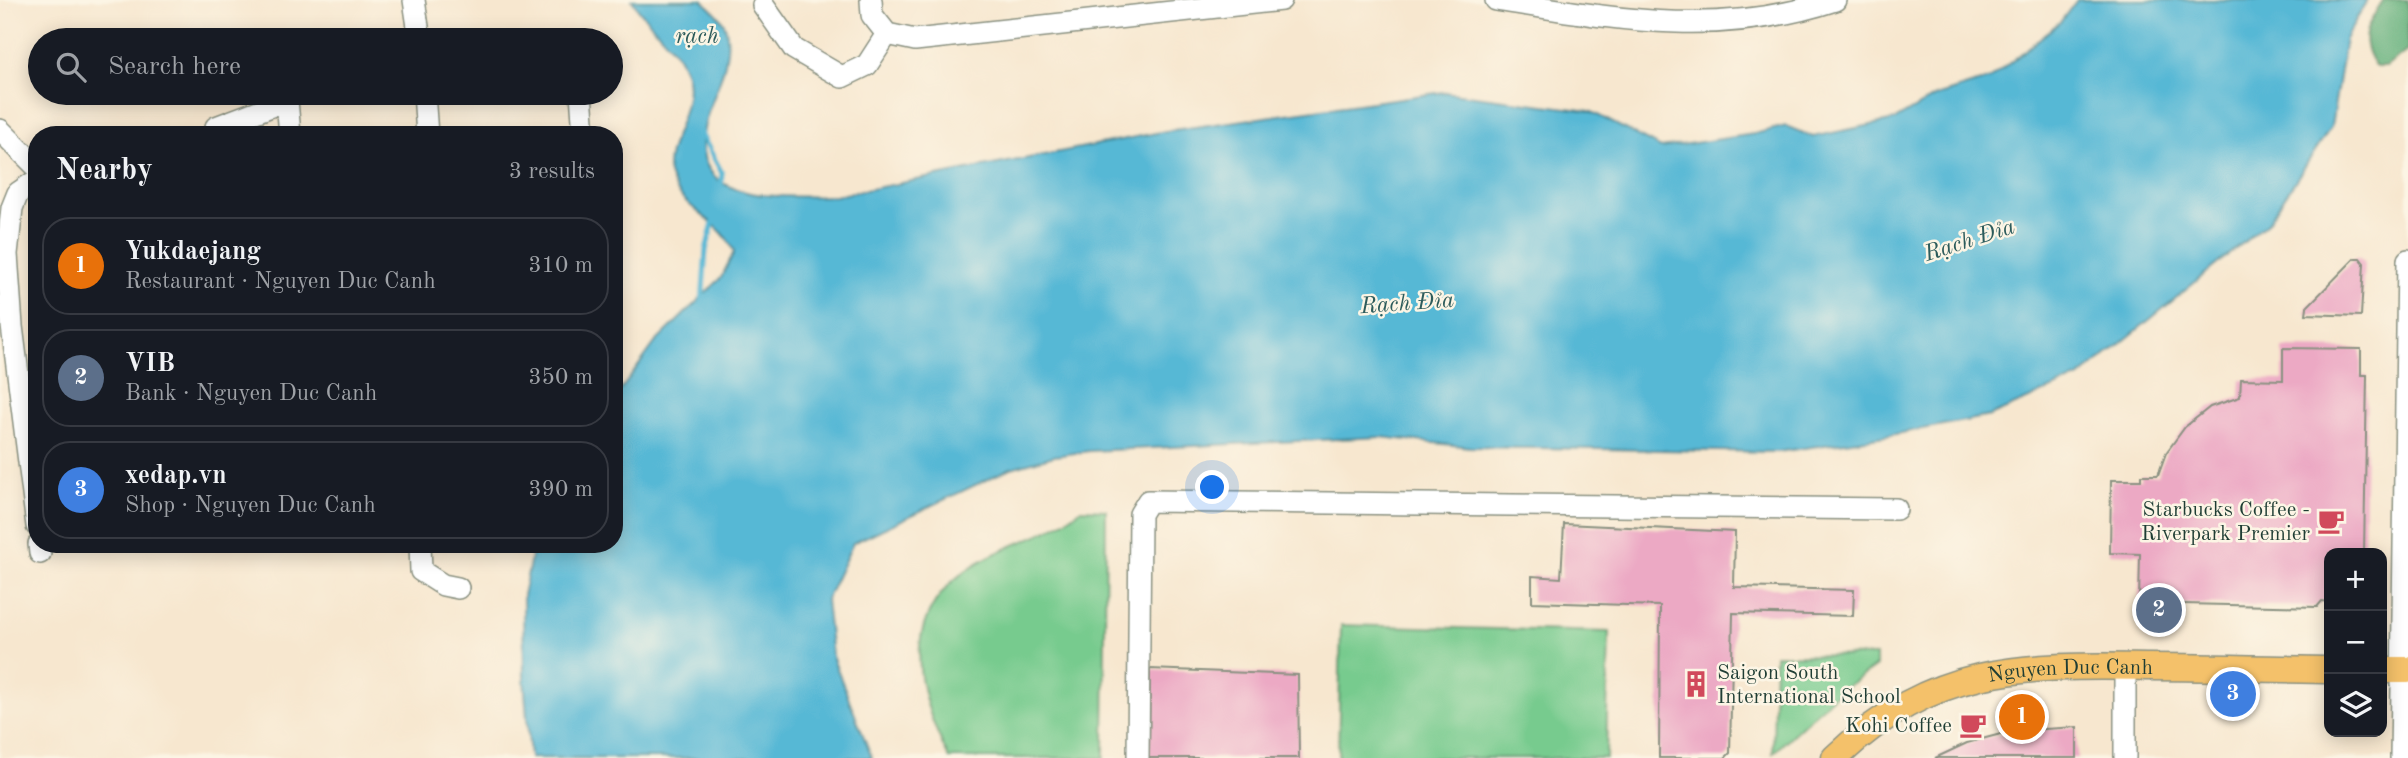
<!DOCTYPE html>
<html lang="en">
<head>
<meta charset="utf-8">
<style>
	:root { --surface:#171b24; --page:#242831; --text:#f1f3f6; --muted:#9ea1a6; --line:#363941; --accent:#d1495b }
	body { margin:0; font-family:"Old Standard TT",serif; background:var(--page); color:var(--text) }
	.controls { position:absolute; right:21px; bottom:21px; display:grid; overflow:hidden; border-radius:14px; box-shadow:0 4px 18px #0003 }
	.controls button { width:63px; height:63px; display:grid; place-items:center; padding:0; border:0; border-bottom:2px solid var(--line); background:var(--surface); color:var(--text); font:35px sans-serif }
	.you { position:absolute; left:1213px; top:488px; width:24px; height:24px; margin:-18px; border:5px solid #fff; border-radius:50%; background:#1a73e8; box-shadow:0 0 0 10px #1a73e833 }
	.badge { display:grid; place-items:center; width:46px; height:46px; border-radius:50%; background:var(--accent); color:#fff; font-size:23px; font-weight:700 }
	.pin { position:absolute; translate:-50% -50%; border:4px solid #fff; box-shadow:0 2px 7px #0006 }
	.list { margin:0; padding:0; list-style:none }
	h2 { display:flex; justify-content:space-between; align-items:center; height:91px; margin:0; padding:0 28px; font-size:30px }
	h2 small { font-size:23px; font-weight:400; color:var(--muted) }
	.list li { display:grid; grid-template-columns:46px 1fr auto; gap:21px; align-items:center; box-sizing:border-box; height:98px; margin:0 14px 14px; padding:0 14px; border:2px solid var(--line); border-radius:28px }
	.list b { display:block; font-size:26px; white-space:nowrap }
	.list p { margin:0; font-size:23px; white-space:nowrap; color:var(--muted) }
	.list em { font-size:23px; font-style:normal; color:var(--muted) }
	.icon { flex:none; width:38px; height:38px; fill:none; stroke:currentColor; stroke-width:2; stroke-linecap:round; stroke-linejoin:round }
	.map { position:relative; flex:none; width:2408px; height:758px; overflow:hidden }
	.search { position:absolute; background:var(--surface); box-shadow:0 4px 18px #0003; left:28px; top:28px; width:595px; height:77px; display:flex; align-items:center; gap:18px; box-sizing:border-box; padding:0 24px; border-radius:38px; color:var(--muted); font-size:26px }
	.panel { position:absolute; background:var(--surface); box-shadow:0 4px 18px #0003; left:28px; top:126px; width:595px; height:427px; border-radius:28px }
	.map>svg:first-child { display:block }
</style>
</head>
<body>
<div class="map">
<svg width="2408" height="758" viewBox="0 0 2408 758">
	<rect width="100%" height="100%" fill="#fcf5e5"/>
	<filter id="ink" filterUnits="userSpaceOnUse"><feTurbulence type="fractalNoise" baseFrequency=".0143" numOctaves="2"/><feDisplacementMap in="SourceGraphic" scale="14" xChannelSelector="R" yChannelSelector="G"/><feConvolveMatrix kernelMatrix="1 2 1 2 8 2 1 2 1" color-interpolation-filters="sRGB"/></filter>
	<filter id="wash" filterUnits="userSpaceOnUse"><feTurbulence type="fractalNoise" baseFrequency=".00686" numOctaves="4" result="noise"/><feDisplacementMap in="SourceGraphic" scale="28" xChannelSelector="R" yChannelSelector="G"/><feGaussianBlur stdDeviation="1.57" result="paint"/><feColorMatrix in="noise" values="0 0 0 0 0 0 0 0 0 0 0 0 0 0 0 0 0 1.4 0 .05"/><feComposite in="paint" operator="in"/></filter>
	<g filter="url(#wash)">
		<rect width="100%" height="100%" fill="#f7e7cf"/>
		<g fill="#77cb8e" stroke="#4b8461" stroke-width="2">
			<path d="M1081,509L1106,510L1104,758H949C909,679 898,603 990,556C1019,541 1057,531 1081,509Z"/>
			<path d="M1341,625L1609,632L1606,758H1338Z"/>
			<path d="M1775,655L1876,656V666L1836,694L1773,753Z"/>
		</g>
		<path fill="#61af79" stroke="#407656" stroke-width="2" d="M2384,0H2408V50L2386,67H2376C2356,39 2367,26 2384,0Z"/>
		<path fill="#56b8d5" stroke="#3a7a84" stroke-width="2" d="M632,0H702C711,8 723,17 726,29C732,55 719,83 710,107C675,205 769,197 835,196L1166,131L1444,92L1590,111L1661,148L1754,134L1786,126L1813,137L1895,120L1936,96L1990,79L2061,21L2077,0H2367L2345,39L2331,127L2267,223L2080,377L1990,416L1885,436L1778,452L1470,447L1381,437L1089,451L1054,456L1011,468L853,543L826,600L832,656L872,758H530L524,678L523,595L534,544H614V399L655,343L721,278L734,252C721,218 679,210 669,174C662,148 696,109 686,74C678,46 647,25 632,0Z"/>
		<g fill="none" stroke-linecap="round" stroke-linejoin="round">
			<g stroke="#56b8d5" stroke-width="5">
				<path d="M700,132L722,173L721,186"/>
				<path d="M702,303L706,250L714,220"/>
			</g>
		</g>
		<g id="blocks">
			<g fill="#eca9c4">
				<path d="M2355,258H2360L2364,263L2361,316L2306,314L2307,307Z"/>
				<path d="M2283,348L2361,349V375H2367L2364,553H2329V602L2322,601L2317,607L2139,603L2140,554L2110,553L2111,480H2141V475H2158L2166,453L2185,427L2210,407L2240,397L2241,379L2283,380Z"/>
				<path d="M1564,524L1735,532L1734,587L1854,590L1853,616L1733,613L1730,753L1725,758H1659L1660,606L1532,602V576L1561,578Z"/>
				<path d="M1150,669L1298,675L1299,758H1149Z"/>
				<path d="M2077,727V758H1935L1967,743L2012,731Z"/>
			</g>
		</g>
	</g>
	<g filter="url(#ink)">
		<use href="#blocks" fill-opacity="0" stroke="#8b9282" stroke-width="2"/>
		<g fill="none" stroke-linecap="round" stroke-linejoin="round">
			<defs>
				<g id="minor">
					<path d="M414,0L420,40"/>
					<path d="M871,0L872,15L887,34L915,40L1281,0"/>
					<path d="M1496,0C1616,19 1717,39 1835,0"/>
					<path d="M763,5L794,49L842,77L867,65L887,34"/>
					<path d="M424,93L427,135"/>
					<path d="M581,93L584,135"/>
					<path d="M0,130L37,167"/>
					<path d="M224,135L216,127L287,100L290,135"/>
					<path d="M37,180L18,193L12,208L7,254L12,326L37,526"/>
					<path d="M39,544L40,553"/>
					<path d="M420,544L421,571L443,585L458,588"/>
					<path d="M1138,758L1140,514L1148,501L1896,509"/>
					<path d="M2125,758V666"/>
					<path d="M2401,758L2408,260"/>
				</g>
				<g id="major">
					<path d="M2382,670H2408"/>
					<path id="s1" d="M1835,758C1932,665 2021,665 2147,667C2208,667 2269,669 2329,670"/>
				</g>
			</defs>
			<use href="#minor" stroke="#8b9282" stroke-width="24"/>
			<use href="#major" stroke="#8b9282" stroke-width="29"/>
			<use href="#minor" stroke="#fff" stroke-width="21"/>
			<use href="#major" stroke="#f4c16a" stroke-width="26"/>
		</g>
	</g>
	<defs>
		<symbol id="cafe-bare" viewBox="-9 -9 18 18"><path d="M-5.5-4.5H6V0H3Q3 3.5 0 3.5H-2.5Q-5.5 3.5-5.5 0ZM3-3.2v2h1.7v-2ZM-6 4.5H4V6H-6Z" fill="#d1495b" stroke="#fcf5e5" stroke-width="2.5" paint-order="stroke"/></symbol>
		<symbol id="building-bare" viewBox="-9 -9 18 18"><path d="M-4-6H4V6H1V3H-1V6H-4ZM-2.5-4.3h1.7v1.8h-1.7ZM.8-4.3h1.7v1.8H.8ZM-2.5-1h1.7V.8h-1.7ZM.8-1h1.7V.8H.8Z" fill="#d1495b" stroke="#fcf5e5" stroke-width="2.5" paint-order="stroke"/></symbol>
	</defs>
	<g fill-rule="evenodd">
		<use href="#cafe-bare" x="2312" y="502" width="38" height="38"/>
		<use href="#building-bare" x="1677" y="665" width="38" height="38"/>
		<use href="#cafe-bare" x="1954" y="706" width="38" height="38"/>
	</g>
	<g text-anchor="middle" stroke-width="5" stroke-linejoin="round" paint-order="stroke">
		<g font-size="21" fill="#1f3d34" stroke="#fcf5e5" text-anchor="end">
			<text x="2310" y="516">Starbucks Coffee -<tspan x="2310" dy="24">Riverpark Premier</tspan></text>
			<text x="1717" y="679" text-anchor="start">Saigon South<tspan x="1717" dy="24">International School</tspan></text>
			<text x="1952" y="732">Kohi Coffee</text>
		</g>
		<g font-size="21" fill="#1f3d34" stroke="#fcf5e5">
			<text dy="7" stroke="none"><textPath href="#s1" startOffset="259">Nguyen Duc Canh</textPath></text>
		</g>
		<g font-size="23" font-style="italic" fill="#2d5c5c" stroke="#fcf5e5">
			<text x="697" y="43">rạch</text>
			<text transform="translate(1969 239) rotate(-18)" y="8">Rạch Đỉa</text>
			<text transform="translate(1407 302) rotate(-4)" y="8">Rạch Đỉa</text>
		</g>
	</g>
</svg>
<div class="controls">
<button>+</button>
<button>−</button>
<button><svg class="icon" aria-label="layers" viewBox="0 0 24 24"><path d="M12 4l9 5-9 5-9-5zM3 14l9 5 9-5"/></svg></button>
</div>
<div class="you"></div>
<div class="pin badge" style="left:2022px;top:717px;background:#e8710a">1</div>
<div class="pin badge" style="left:2159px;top:610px;background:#5c6f8a">2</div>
<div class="pin badge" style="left:2233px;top:694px;background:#3f7fe0">3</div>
<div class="search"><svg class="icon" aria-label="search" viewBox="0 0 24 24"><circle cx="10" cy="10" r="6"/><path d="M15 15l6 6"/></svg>Search here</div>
<section class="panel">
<h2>Nearby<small>3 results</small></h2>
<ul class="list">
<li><span class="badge" style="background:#e8710a">1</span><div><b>Yukdaejang</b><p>Restaurant · Nguyen Duc Canh</p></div><em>310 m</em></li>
<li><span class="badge" style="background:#5c6f8a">2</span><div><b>VIB</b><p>Bank · Nguyen Duc Canh</p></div><em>350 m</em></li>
<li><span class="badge" style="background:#3f7fe0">3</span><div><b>xedap.vn</b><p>Shop · Nguyen Duc Canh</p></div><em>390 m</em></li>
</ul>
</section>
</div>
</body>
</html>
